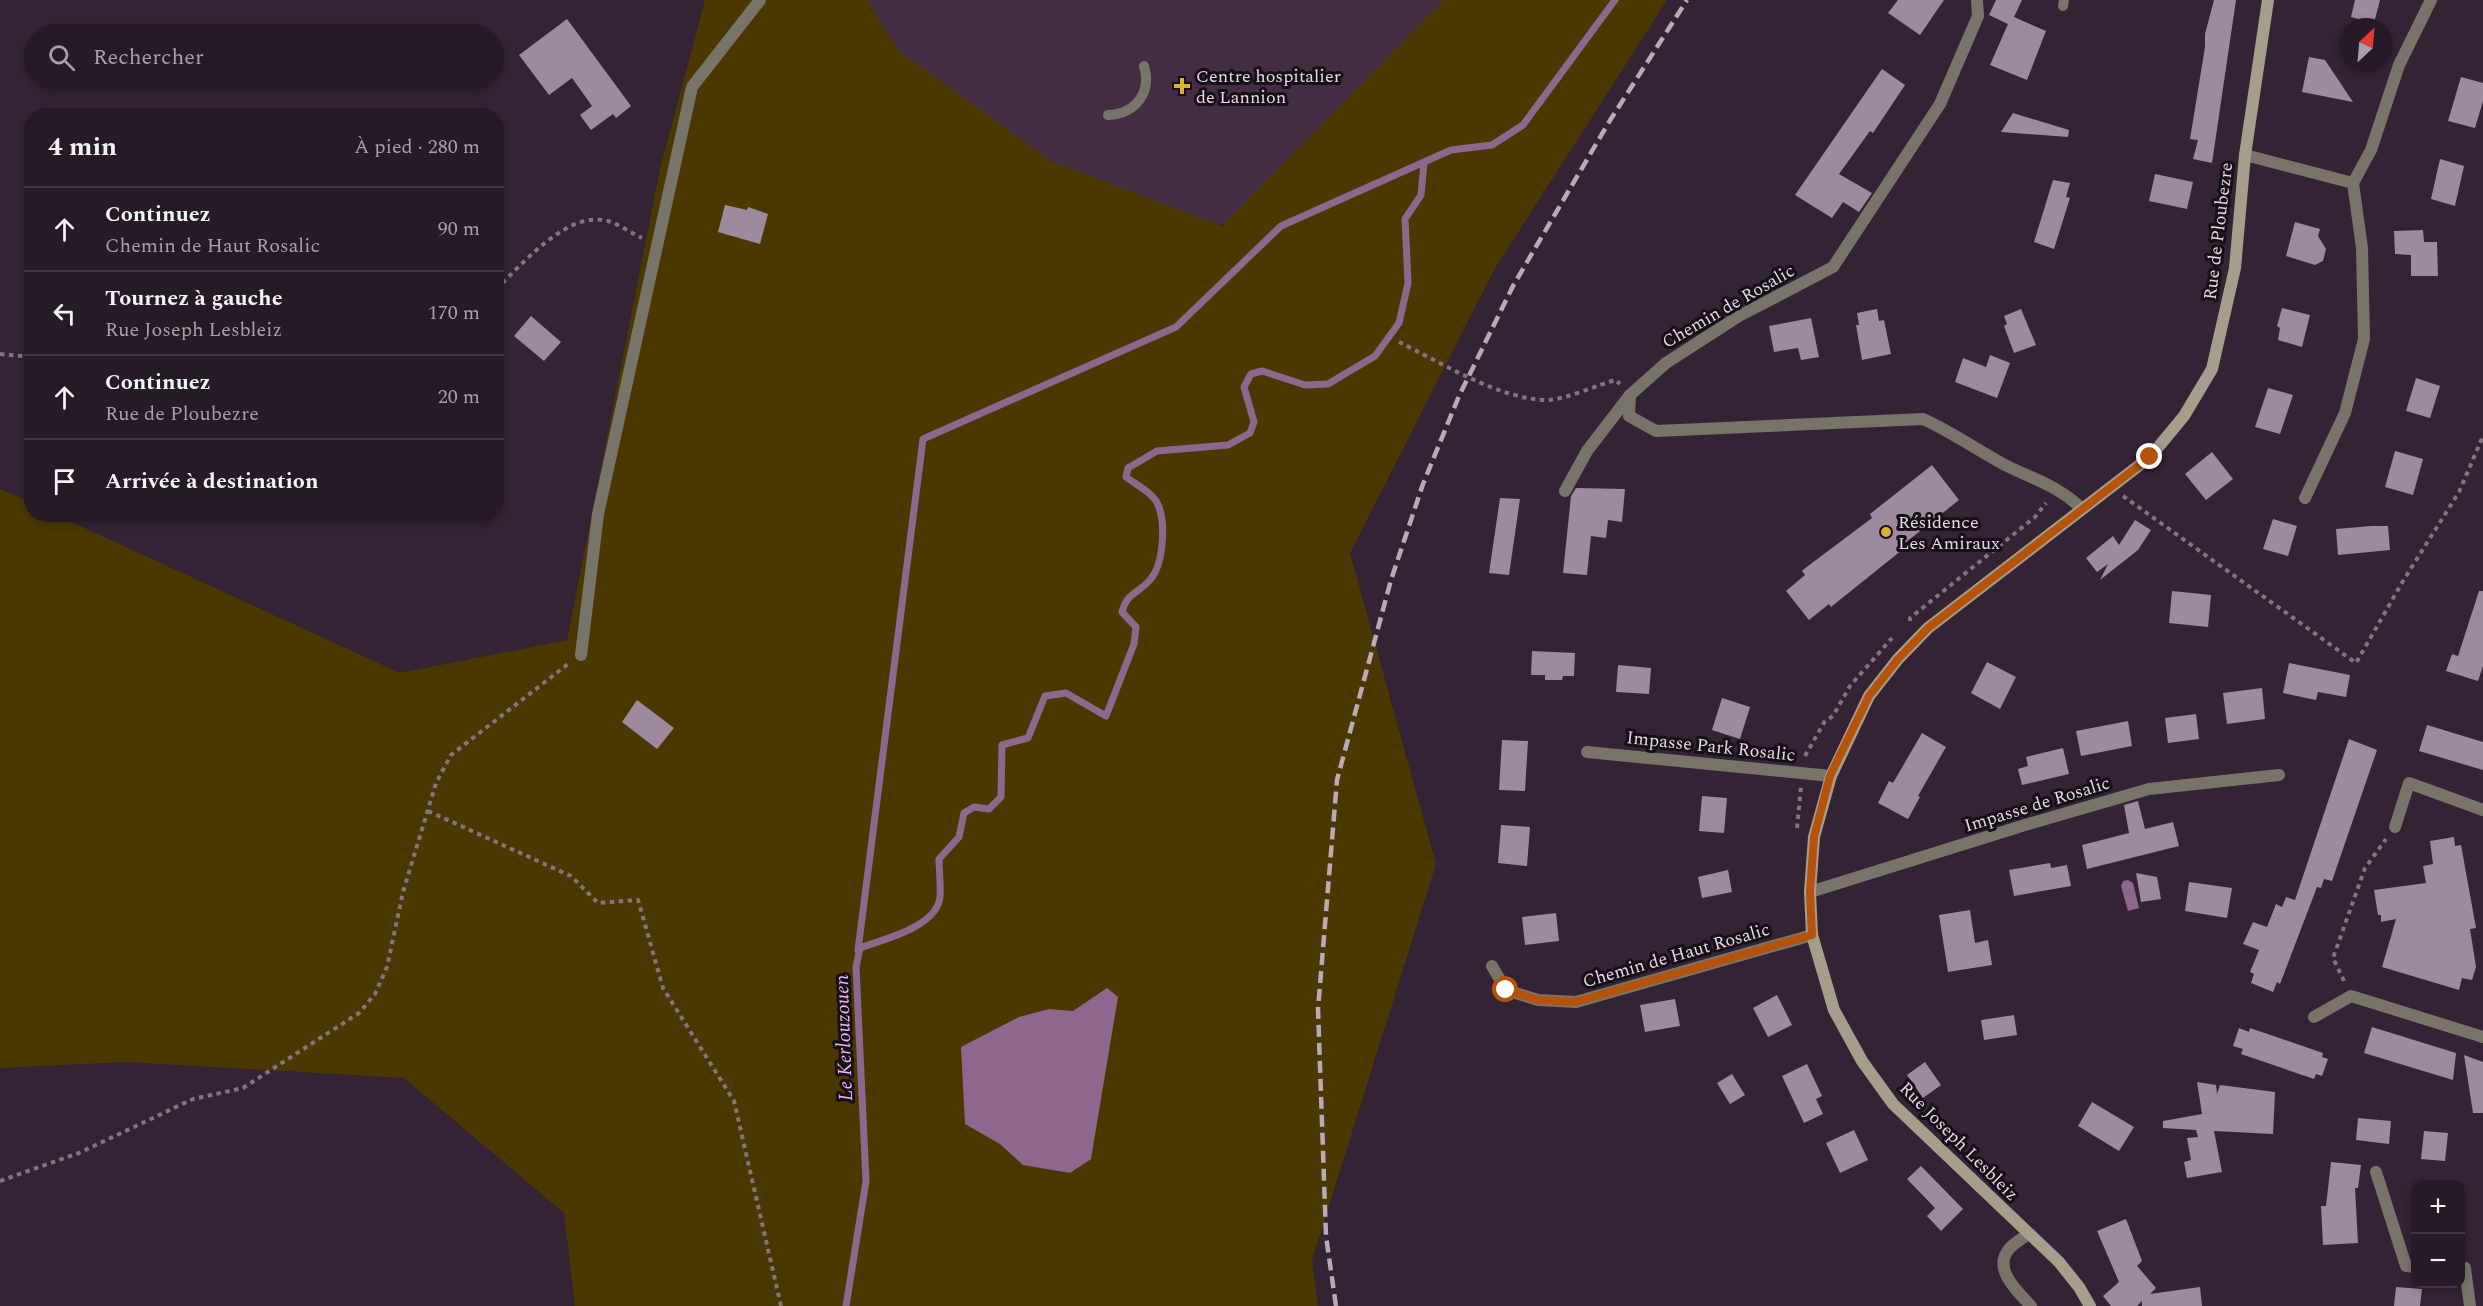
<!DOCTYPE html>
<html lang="fr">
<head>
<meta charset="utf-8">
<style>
	:root { --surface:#261a27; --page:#2e232f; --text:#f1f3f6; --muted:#a4a1a7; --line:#423844 }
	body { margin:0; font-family:Spectral,serif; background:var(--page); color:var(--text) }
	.controls { position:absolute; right:18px; bottom:18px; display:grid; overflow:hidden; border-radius:12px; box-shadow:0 3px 9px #0003 }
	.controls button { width:54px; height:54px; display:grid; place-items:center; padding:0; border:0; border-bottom:2px solid var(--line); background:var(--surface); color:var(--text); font:30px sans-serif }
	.compass { position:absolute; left:2339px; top:18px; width:54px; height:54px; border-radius:50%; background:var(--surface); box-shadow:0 3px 9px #0003; rotate:26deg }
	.stop { position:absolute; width:18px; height:18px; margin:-14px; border:4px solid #b45309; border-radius:50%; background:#fff }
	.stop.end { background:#b45309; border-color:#fff; box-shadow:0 2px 6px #0008 }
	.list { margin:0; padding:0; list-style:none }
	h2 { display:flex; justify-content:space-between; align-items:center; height:78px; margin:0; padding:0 24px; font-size:26px }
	h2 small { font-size:20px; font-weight:400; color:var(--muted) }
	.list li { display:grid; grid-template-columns:39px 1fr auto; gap:18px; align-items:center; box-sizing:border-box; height:84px; padding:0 24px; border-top:2px solid var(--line) }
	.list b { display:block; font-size:22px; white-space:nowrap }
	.list p { margin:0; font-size:20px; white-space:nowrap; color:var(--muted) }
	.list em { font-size:20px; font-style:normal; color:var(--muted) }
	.icon { flex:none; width:33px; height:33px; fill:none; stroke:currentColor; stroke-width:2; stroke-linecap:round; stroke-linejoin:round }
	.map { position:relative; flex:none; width:2483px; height:1306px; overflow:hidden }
	.search { position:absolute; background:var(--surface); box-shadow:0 3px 9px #0003; left:24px; top:24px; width:480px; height:66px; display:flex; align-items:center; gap:15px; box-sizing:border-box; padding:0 21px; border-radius:33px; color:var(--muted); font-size:22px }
	.panel { position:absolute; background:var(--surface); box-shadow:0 3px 9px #0003; left:24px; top:108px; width:480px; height:414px; border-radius:24px }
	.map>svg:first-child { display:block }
</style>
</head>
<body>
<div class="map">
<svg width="2483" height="1306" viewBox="0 0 2483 1306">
	<rect width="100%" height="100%" fill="#332334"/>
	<path fill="#422d42" d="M843,0H1512L1237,218L1134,257L860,29Z"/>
	<path fill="#4a3800" d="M705,0H867L898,50L1051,161L1222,226L1444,0H1667L1494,270L1350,553L1436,864L1312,1260L1318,1306H575L564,1213L404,1078L126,1062L0,1068V489L31,503L32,514L56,515L400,673L567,640L660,169Z"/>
	<g fill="#8d678e">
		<path d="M2128,880L2133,883L2139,908L2128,911L2121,886L2123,881Z"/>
		<path d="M1107,988L1118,997L1091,1159L1070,1173L1023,1165L1000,1144L965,1124L961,1047L1019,1017L1049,1009L1073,1011Z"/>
	</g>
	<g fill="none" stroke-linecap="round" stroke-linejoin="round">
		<g stroke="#8d678e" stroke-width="7">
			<path d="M858,950L923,439L1176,327L1281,226L1451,150L1492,145L1523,125L1615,0"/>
			<path d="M846,1306L866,1181L856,967L860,948C884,939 937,927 940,897C941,885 939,871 939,859L959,837L964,813L974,807L989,809L1001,797L1002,745L1028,738L1045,696L1066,693L1106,716L1134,644L1136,627L1122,612C1127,593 1137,594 1149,581C1164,566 1167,518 1156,501C1150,491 1135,484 1126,477L1128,468L1157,451L1228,445L1250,433L1254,422L1244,387L1251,374L1262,371L1305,385L1328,384L1375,356L1399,323L1408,283L1405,219L1421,195L1424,163"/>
		</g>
	</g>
	<g fill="#9e8a9e">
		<path d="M1898,0H1944L1920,35L1888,13Z"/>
		<path d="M1996,0H2022L2014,17L2046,31L2027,80L1990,65L2008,24L1989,15Z"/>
		<path d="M2214,0H2236L2212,163L2193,159L2198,140L2190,139L2205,47V34Z"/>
		<path d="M2355,0H2380L2374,23L2351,17Z"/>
		<path d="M567,19L631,106L616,118L613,114L591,130L580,115L592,106L572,78L549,95L519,55Z"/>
		<path d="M2309,57L2325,60L2353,102L2302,92Z"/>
		<path d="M1882,69L1905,85L1873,133L1870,131L1839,174L1872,193L1859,212L1843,202L1832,218L1795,195Z"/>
		<path d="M2461,77L2483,83V101L2475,128L2448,121Z"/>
		<path d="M2013,113L2069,130L2068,137L2001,132Z"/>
		<path d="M2440,159L2464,166L2455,206L2431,199Z"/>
		<path d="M2155,174L2193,182L2187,209L2149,201Z"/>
		<path d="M2053,180L2070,183L2066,197L2070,198L2054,249L2034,242Z"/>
		<path d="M725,205L747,210L748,207L768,214L760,244L718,232Z"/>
		<path d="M2295,222L2320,229L2318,236L2326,249L2323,261L2315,265L2286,256Z"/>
		<path d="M2423,230L2424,242H2437L2438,276H2411V255L2395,254L2394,231Z"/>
		<path d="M2282,308L2310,315L2302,347L2278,340L2280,328L2277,326Z"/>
		<path d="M1877,309L1879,321L1884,320L1891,354L1862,360L1856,325H1859L1857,313Z"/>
		<path d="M2021,309L2036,345L2014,353L2004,326L2007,324L2004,316Z"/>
		<path d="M531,316L561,342L544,361L514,336Z"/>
		<path d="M1811,318L1819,357L1801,360L1798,348L1774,352L1769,326Z"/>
		<path d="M1990,355L2010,363L1997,398L1955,382L1963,358L1986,367Z"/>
		<path d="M2416,378L2440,386L2430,418L2406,411Z"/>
		<path d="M2268,388L2293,395L2280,434L2255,427Z"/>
		<path d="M2395,451L2423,459L2413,495L2385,487Z"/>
		<path d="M2212,452L2233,479L2206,500L2185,474Z"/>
		<path d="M1932,465L1959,500L1900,547L1902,550L1831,607L1829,604L1809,620L1786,591L1805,575L1802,571L1804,569L1872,518L1870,514Z"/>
		<path d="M1576,488L1625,489L1622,522L1608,520L1606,538L1591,536L1587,575L1563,573L1571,496Z"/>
		<path d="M1500,498L1520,499L1509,575L1489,573Z"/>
		<path d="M2273,519L2297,526L2288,556L2263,549Z"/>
		<path d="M2135,520L2151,530L2138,550L2100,580L2108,564L2097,572L2086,558L2113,536L2119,545Z"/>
		<path d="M2371,526H2388L2390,550L2338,555L2336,529Z"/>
		<path d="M2172,591L2211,595L2208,627L2169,623Z"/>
		<path d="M2479,591H2483V666L2478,681L2446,671L2452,654L2458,656Z"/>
		<path d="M1532,651L1575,653L1574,676H1563L1562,680H1545V675H1531Z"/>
		<path d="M1987,662L2016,677L2000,709L1971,693Z"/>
		<path d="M2289,663L2350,675L2346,697L2318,692L2316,700L2283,693Z"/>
		<path d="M1618,665L1651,668L1649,694L1616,692Z"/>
		<path d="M2262,688L2265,719L2227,724L2223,693Z"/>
		<path d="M1722,698L1750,707L1740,739L1712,730Z"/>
		<path d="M637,700L674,728L657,749L622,722Z"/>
		<path d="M2196,714L2199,739L2168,743L2165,718Z"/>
		<path d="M2128,721L2132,746L2081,756L2076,731Z"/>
		<path d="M2427,725L2483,742V770L2419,751Z"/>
		<path d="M1922,733L1946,747L1918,796L1920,797L1908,819L1878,803L1889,781L1893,783Z"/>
		<path d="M2349,739L2377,750L2332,881L2324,879L2321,888L2317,887L2280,984L2277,982L2273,992L2251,983L2254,974L2250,972L2259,950L2243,944L2253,922L2267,927L2276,904L2282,907L2286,897L2295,900Z"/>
		<path d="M1502,740L1528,741L1525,791L1499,790Z"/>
		<path d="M2063,748L2069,774L2022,785L2018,769L2028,766L2026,757Z"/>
		<path d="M1702,796L1727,798L1724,833L1699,831Z"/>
		<path d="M2138,801L2145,829L2173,822L2179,846L2087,869L2082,845L2129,833L2124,805Z"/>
		<path d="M1501,825L1530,827L1527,866L1498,863Z"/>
		<path d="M2454,837L2455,846L2461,845L2476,928L2470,929L2476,967L2472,980L2462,978L2459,990L2382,967L2396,919L2381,922V915H2378L2374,890L2426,883L2423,866L2433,864L2430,841Z"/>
		<path d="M2050,863L2051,868L2067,865L2071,886L2014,896L2009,870Z"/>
		<path d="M1728,870L1732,892L1702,898L1698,877Z"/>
		<path d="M2136,873L2157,877L2161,899L2141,902Z"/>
		<path d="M2189,882L2232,888L2227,918L2185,911Z"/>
		<path d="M1970,910L1975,943L1988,940L1992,965L1948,972L1939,915Z"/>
		<path d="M1556,913L1559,941L1525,945L1522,917Z"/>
		<path d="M1777,995L1792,1025L1768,1037L1753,1008Z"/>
		<path d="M1675,999L1680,1026L1645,1032L1640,1005Z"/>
		<path d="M2014,1015L2017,1035L1984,1040L1981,1020Z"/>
		<path d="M2372,1027L2456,1053L2453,1080L2364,1053Z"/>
		<path d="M2239,1028L2249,1032L2250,1028L2323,1053L2322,1057L2328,1059L2322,1076L2316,1074L2314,1079L2241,1054L2243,1049L2233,1046Z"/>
		<path d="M2464,1055L2483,1062V1113H2473Z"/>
		<path d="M1925,1062L1941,1085L1923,1098L1907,1075Z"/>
		<path d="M1807,1064L1822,1096L1816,1099L1823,1114L1804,1123L1782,1076Z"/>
		<path d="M1732,1074L1745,1095L1730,1104L1717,1083Z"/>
		<path d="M2197,1082L2216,1085L2217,1094L2220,1085L2275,1092L2273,1134L2214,1131L2222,1172L2187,1178L2184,1162L2191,1160L2187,1138L2198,1137L2196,1130L2163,1128V1121L2202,1114Z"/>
		<path d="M2092,1102L2134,1127L2119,1151L2078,1126Z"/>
		<path d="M2358,1118L2391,1121L2389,1144L2356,1140Z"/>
		<path d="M1854,1130L1868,1160L1840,1173L1826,1143Z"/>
		<path d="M2424,1131L2448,1133L2445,1161L2421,1159Z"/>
		<path d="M2331,1162L2361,1165L2358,1188H2355L2358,1243L2323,1245L2321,1206H2326Z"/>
		<path d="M1921,1166L1963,1209L1941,1231L1927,1216L1935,1208L1907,1179Z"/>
		<path d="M2126,1219L2142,1261L2137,1266L2156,1288L2150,1294L2200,1287L2202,1306H2142V1301L2137,1306H2111L2103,1296L2119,1282L2097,1231Z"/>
		<path d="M2396,1287L2422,1289L2420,1306H2394Z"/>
	</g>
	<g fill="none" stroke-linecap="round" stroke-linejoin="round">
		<g stroke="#827483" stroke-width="4" stroke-dasharray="4.5 4.5" stroke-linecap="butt">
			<path d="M496,289C523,264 567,210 608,221C619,224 631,233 642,238"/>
			<path d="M1399,342C1440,362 1502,401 1549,400C1565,399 1599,385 1615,380L1620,384"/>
			<path d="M0,354L32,357"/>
			<path d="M2123,496L2356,663L2403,581L2459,492L2483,436"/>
			<path d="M1910,621V618L2035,517L2046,503"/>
			<path d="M1805,756L1825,721L1833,716L1850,686L1892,638"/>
			<path d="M428,811L571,876L598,903L638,900L663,988L734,1101L781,1306"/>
			<path d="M1797,828L1801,787"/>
			<path d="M2344,981L2333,958L2365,868L2386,839"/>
			<path d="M0,1181L79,1153L193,1099L243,1088L359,1013L375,994L387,967L403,892L436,783L451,755L568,664"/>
		</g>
		<g stroke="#787469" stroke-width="10">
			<path d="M2063,6L2064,0"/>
			<path d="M1108,115C1135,114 1152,93 1144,66"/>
		</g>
		<g stroke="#787469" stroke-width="12">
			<path d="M2245,155L2353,183L2371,150L2399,65L2431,0"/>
			<path d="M1630,395L1629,416L1656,431L1923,419C1952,432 1977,450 2005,465C2033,479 2059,486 2082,509"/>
			<path d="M1565,491L1587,451L1630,395L1666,363L1739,316L1833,267L1940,104L1978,16L1977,0"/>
			<path d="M2305,498L2345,413L2364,339L2362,248L2353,183"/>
			<path d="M581,655L598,514L692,87L760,0"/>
			<path d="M1587,752L1831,776"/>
			<path d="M2395,827L2409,783L2483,810"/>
			<path d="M1810,892L2025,825L2149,789L2279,775"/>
			<path d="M1492,966L1506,990L1538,1000L1576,1002L1812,935"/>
			<path d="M2314,1017L2351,996L2483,1037"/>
			<path d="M2376,1172L2406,1266L2416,1267"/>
			<path d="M2028,1234C2022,1239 2014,1243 2009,1249C1992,1269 2018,1292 2031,1306"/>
			<path d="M2460,1268H2465L2470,1306"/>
		</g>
		<path stroke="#a59e8d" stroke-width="12" d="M2090,1306L2079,1287L2059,1262L1893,1104L1862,1061L1834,1010L1812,935L1810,892L1814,837L1831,776L1869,696L1898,659L1928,628L2150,457L2184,416L2212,369L2235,268L2245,155L2268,0"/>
		<path stroke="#b7abb8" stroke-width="4.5" stroke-dasharray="12 6" stroke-linecap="butt" d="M1336,1306L1326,1236L1318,1009L1337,780L1391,580L1423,484L1459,396L1513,286L1609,122L1687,0"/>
	</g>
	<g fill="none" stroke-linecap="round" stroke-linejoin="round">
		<path stroke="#b45309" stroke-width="8" d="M1506,990L1538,1000L1575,1002L1812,935L1810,892L1814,837L1830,776L1869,696L1898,659L1928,628L2150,457"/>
	</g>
	<g fill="#ddb133" stroke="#160f17" stroke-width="2">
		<path d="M1179 77h6v6h6v6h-6v6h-6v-6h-6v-6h6z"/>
		<circle cx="1886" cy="532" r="6"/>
	</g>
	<g text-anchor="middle" stroke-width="6" stroke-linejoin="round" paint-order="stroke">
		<g font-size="18" fill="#e3d8e3" stroke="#160f17" text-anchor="start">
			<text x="1196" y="82">Centre hospitalier<tspan x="1196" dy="21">de Lannion</tspan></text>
			<text x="1898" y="528">Résidence<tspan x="1898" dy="21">Les Amiraux</tspan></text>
		</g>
		<g font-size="18" fill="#e3d8e3" stroke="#160f17">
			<text transform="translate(2218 231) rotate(-83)" y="6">Rue de Ploubezre</text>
			<text transform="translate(1728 306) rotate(-30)" y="6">Chemin de Rosalic</text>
			<text transform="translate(1711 746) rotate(6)" y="6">Impasse Park Rosalic</text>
			<text transform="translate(2037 804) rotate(-17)" y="6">Impasse de Rosalic</text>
			<text transform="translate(1676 955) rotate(-16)" y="6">Chemin de Haut Rosalic</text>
			<text transform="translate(1959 1141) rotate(45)" y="6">Rue Joseph Lesbleiz</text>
		</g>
		<g font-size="20" font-style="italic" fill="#f0b5f2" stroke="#160f17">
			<text transform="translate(843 1038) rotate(-92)" y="7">Le Kerlouzouen</text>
		</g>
	</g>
</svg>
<div class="controls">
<button>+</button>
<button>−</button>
</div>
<svg class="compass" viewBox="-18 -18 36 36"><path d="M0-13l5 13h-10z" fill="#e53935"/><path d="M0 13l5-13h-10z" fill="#a4a1a7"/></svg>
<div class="stop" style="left:1506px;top:990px"></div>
<div class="stop end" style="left:2150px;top:457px"></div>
<div class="search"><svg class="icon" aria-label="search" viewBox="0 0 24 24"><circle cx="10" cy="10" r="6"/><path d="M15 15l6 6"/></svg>Rechercher</div>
<section class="panel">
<h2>4 min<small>À pied · 280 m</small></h2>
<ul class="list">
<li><svg class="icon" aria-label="ahead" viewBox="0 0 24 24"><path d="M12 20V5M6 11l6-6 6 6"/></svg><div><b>Continuez</b><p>Chemin de Haut Rosalic</p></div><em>90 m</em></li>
<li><svg class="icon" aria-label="left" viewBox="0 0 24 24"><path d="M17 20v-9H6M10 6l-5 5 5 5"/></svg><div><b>Tournez à gauche</b><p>Rue Joseph Lesbleiz</p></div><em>170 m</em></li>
<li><svg class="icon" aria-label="ahead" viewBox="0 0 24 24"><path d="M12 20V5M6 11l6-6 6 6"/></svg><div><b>Continuez</b><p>Rue de Ploubezre</p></div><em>20 m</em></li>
<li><svg class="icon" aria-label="arrive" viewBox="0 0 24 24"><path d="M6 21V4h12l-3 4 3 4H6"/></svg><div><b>Arrivée à destination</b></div></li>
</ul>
</section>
</div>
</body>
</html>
